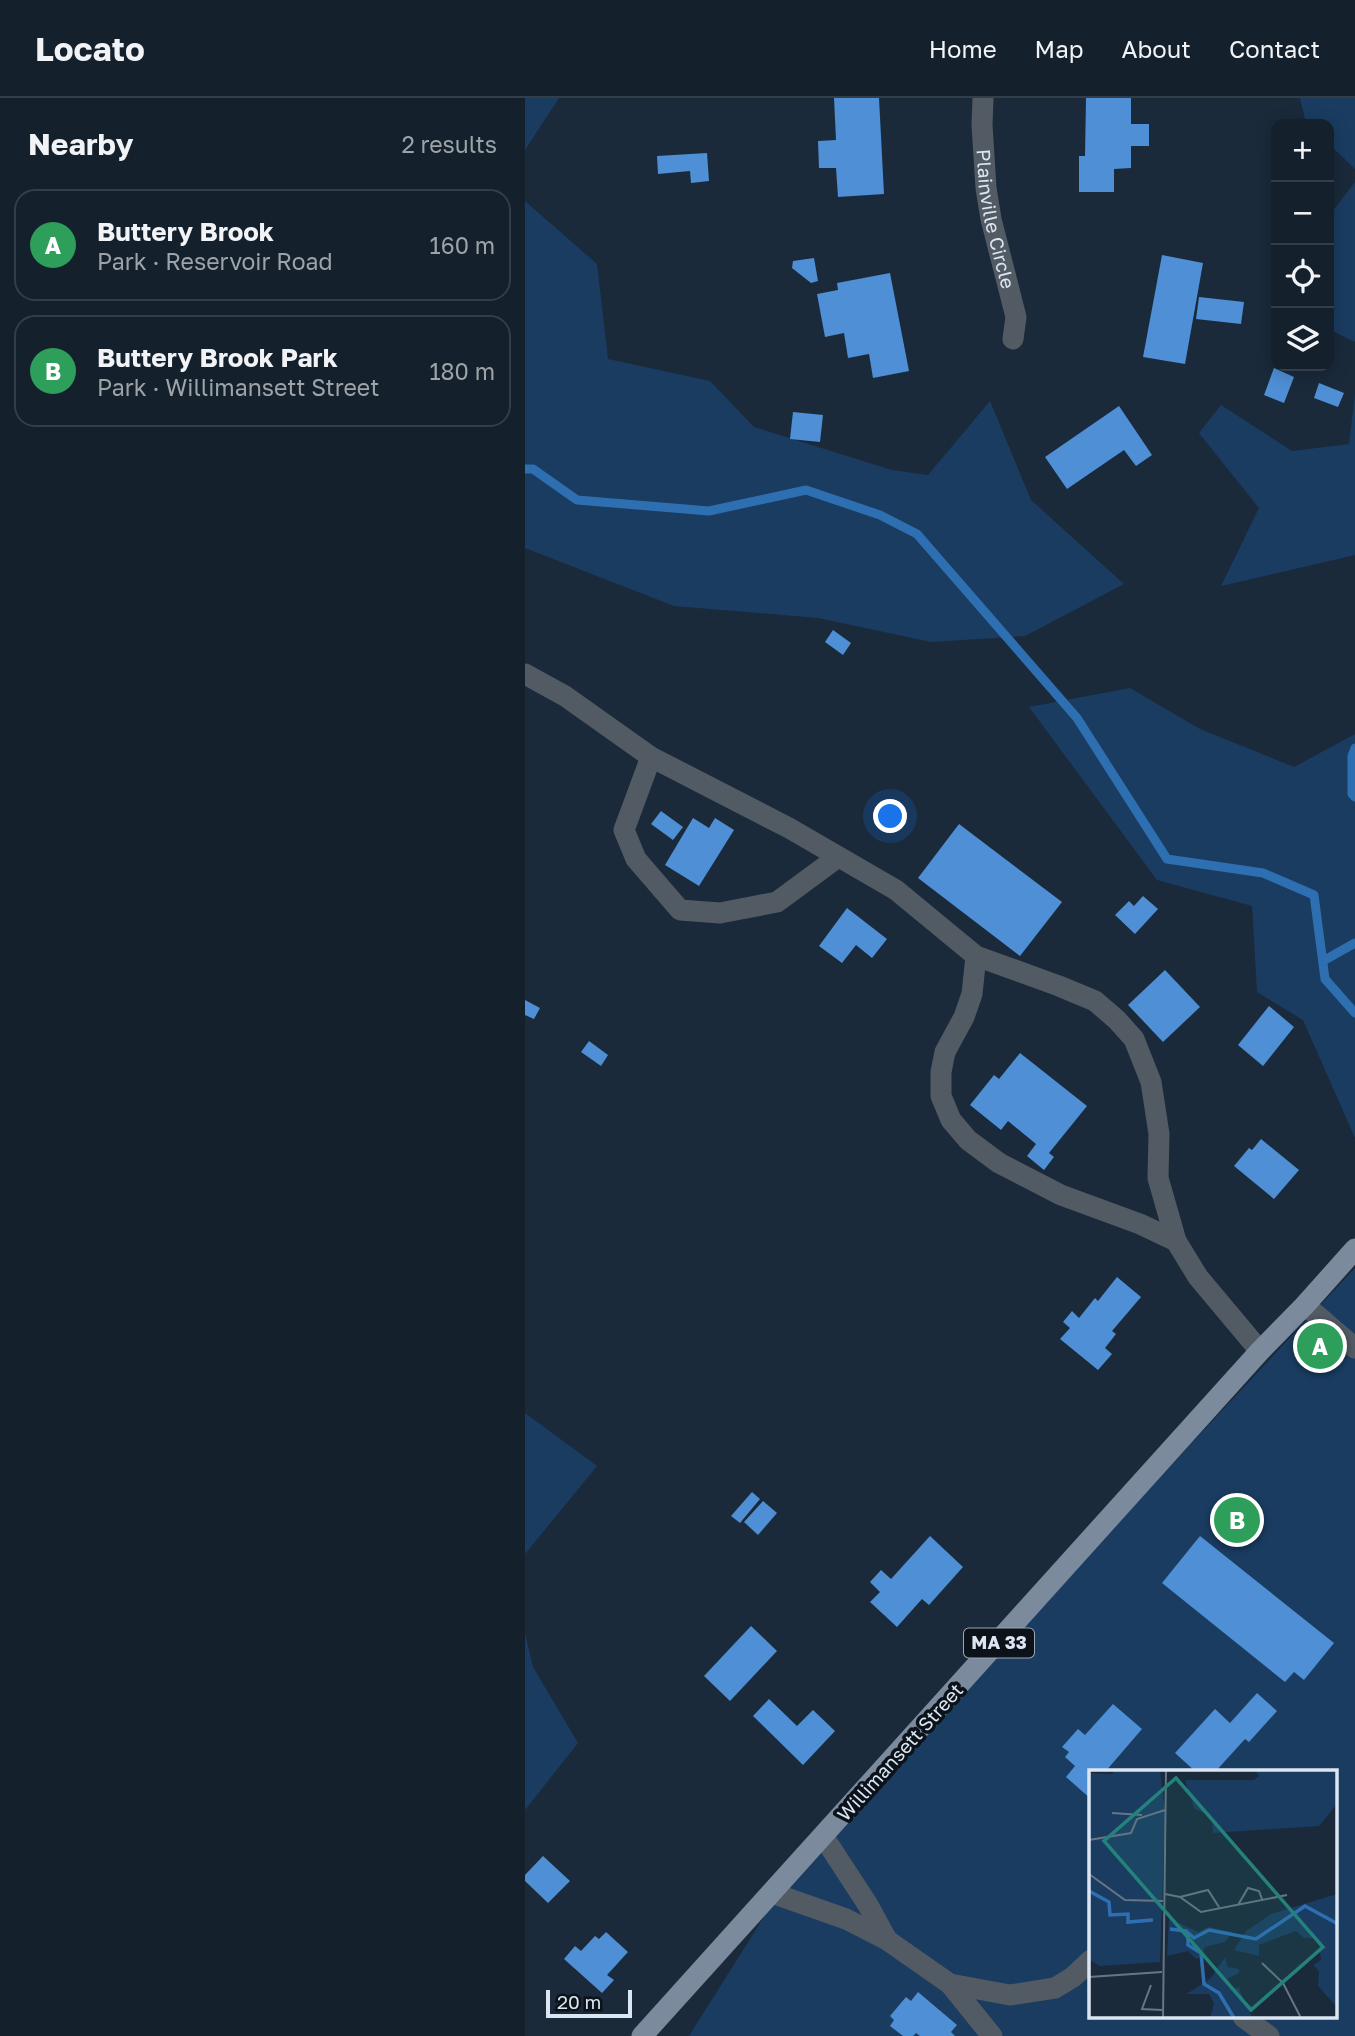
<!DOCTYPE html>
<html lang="en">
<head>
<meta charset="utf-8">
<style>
	:root { --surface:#14202c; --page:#212d38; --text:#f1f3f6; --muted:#9da3a9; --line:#333e48; --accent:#f2a080 }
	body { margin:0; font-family:"Golos Text",sans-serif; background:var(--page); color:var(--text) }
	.controls { position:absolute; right:21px; top:21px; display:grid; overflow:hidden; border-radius:14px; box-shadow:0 4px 18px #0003 }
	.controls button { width:63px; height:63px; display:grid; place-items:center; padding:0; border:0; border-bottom:2px solid var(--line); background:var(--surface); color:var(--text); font:35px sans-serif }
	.scale { position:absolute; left:21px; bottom:18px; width:86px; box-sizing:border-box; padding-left:7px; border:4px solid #dce6f2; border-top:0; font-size:19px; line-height:24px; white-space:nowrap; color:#dce6f2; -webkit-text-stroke:5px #0b121a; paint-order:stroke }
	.you { position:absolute; left:366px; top:719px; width:24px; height:24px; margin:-18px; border:5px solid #fff; border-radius:50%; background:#1a73e8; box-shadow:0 0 0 10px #1a73e833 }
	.badge { display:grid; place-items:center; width:46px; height:46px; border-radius:50%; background:var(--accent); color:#fff; font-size:23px; font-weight:700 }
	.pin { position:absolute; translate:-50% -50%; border:4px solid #fff; box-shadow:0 2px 7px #0006 }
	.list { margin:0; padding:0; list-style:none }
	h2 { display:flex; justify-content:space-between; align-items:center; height:91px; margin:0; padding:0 28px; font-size:30px }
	h2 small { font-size:23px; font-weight:400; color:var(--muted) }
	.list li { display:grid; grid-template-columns:46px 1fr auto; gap:21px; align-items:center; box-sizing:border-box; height:112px; margin:0 14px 14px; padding:0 14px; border:2px solid var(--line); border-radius:21px }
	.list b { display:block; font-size:26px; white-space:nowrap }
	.list p { margin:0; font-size:23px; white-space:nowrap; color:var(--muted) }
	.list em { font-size:23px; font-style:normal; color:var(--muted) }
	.icon { flex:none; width:38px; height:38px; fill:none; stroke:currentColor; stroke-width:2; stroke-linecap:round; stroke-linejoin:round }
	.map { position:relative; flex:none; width:830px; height:1938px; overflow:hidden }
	header { display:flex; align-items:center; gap:42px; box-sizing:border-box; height:98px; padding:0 35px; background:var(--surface); border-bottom:2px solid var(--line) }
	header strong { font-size:33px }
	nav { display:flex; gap:38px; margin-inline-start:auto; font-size:24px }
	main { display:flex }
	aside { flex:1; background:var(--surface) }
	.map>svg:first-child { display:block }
</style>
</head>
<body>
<header>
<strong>Locato</strong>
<nav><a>Home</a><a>Map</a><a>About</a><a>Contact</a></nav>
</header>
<main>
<aside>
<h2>Nearby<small>2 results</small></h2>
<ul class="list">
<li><span class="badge" style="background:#2e9e5b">A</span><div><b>Buttery Brook</b><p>Park · Reservoir Road</p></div><em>160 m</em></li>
<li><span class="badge" style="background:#2e9e5b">B</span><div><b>Buttery Brook Park</b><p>Park · Willimansett Street</p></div><em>180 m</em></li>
</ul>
</aside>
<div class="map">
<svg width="830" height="1938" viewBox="0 0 830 1938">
	<rect width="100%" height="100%" fill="#1a2a3b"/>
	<g fill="#1a3c61" fill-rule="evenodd">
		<path d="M0,0H34L0,52Z"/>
		<path d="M775,0H830V71L804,46V26H783L781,25Z"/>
		<path d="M830,84V244L804,231V118Z"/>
		<path d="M0,103L72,166L83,261L185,283L229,329L367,372L403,377L465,303L506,402L599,486L500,538L406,544L293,520L149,508L0,450Z"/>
		<path d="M830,296V457L696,488L734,410L674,335L696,307L767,353L824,346Z"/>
		<path d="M605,590L675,631L769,669L830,636V1040L778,922L732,894L727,808L632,782L504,609Z"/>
		<path d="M830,1170V1938H164L269,1771ZM566,1674H811V1919H566Z"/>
		<path d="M0,1315L72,1368L0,1456Z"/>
		<path d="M0,1535L8,1569L53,1645L0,1712Z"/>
	</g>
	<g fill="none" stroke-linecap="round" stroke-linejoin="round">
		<g stroke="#2e6fb2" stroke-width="9">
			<path d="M0,371H8L52,402L184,413L281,392L355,417L392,436L552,620L642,761L738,775L789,797L800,881L830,915"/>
			<path d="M830,650L827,658V696L830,699"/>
			<path d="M798,863L830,845"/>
		</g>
	</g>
	<g fill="#4f8fd5">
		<path d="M309,0H354L359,96L313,99L311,70H294L293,43L311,42Z"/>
		<path d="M561,0H606V26H624V48H606V70L589,71V94H554V58H560Z"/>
		<path d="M182,55L184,83L166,85L165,73L133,76L132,58Z"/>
		<path d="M637,157L678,165L660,266L618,259Z"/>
		<path d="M289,160L293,183L286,185L267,170L268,163Z"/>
		<path d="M365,175L384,273L348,280L344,256L323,260L319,235L300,239L292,196L313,192L312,185Z"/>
		<path d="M674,199L719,204L716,226L671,221Z"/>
		<path d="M749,270L769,279L759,305L739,297Z"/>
		<path d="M794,285L819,295L813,309L789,300Z"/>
		<path d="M594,308L627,357L611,368L599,352L542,391L520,359Z"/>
		<path d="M268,314L298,317L295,344L265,341Z"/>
		<path d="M308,532L326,545L318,557L300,544Z"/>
		<path d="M136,713L158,729L148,742L126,726Z"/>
		<path d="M168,720L184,730L190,720L209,732L174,788L140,767Z"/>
		<path d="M434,726L537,804L495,858L393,780Z"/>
		<path d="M618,798L633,811L610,836L590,817L604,803L609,808Z"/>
		<path d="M322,810L362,841L347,860L331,847L317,865L294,848Z"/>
		<path d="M640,872L675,909L638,944L603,907Z"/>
		<path d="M0,902L15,910L9,921L0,917Z"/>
		<path d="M744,908L769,929L738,968L713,947Z"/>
		<path d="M64,943L83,957L76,968L56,954Z"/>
		<path d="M495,955L562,1008L524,1055L529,1059L519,1072L502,1058L511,1046L483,1023L476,1032L445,1007L469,977L474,981Z"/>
		<path d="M736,1041L774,1072L749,1101L709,1068L724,1050L727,1052Z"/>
		<path d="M592,1179L616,1199L587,1233L591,1236L580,1250L587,1256L573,1272L535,1241L545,1230L538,1224L547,1213L554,1220L570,1200L573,1203Z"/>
		<path d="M227,1394L235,1401L215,1425L206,1418Z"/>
		<path d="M238,1403L252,1415L233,1437L219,1424Z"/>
		<path d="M405,1438L438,1469L404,1507L397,1501L372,1529L345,1504L355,1494L345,1484L356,1472L366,1481Z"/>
		<path d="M675,1438L809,1545L779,1582L769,1574L760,1584L637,1485Z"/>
		<path d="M226,1528L252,1553L205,1603L179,1578Z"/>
		<path d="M732,1595L752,1613L724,1644L720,1641L690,1674H671L650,1655L690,1611L705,1625Z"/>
		<path d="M244,1601L272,1628L288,1612L310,1633L278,1667L228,1618Z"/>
		<path d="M588,1606L617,1631L580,1674H566V1701L541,1679L550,1668L540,1659L544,1654L537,1649L553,1631L560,1637Z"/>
		<path d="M18,1758L45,1783L23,1805L0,1783V1777Z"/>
		<path d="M81,1834L103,1854L82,1877L89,1882L77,1895L39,1861L50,1848L56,1853L70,1838L74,1841Z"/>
		<path d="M393,1894L432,1927L426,1934L430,1938H395L391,1935L388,1938H378L365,1928L369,1922L365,1918L381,1899L386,1903Z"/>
	</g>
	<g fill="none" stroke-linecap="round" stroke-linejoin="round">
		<g stroke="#525a63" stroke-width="21">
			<path id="s1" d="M458,0L457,27L461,90L466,121L491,219L488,241"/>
			<path d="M0,576L40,598L126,659L264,730L371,792L451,858L534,888L570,903L592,922L609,941L626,984L634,1036L633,1080L651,1143L673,1179L735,1253"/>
			<path d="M126,659L99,732L111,761L155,812L195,815L252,804L313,759"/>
			<path d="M451,858L447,896L439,919L420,954L416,974V998L426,1022L443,1042L474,1065L536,1097L615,1126L651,1143"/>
			<path d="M780,1207L830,1250"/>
			<path d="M298,1738L343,1807L362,1842"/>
			<path d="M247,1795L321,1821L362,1842L425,1886L485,1897L530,1890L548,1879L566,1862"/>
			<path d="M425,1886L467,1938"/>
			<path d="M718,1919L744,1938"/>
		</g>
		<path stroke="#7b8b9d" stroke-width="21" d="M117,1938L735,1253L780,1207L830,1151"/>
	</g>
	<g text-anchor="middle" stroke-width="7" stroke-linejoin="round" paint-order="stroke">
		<rect fill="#0b121a" stroke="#9da6b1" stroke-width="2" x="439" y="1530.5" width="70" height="29" rx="5"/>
		<g font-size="18" font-weight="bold" fill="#dce6f2">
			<text x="474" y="1551">MA 33</text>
		</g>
		<g font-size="19" fill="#dce6f2" stroke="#0b121a">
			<text dy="7" stroke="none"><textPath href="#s1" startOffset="122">Plainville Circle</textPath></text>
			<text transform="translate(375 1654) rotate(-48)" y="7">Willimansett Street</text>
		</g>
	</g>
	<g transform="translate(564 1672)">
		<rect width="248" height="248" fill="#1a2a3b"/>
		<path d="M24,0H71L76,43L71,192L10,196L0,189V3L24,4ZM166,0H248V34L230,56L124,63L123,48L105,38L96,10H165L170,6ZM248,124V237L229,216L230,201L224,195L232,190L229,168H215L207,161L170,175V186L145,180L157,161L182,144ZM80,148L109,162L119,157L144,162L136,172L116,177L112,187L107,189L99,181L78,186ZM136,187L139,197L150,199V203L136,210L142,219L150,217L155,234L168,237L160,242L164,248H121L125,233L120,224H98L122,208Z" fill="#1a3c61"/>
		<path fill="none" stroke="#2e6fb2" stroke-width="3.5" d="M0,121L20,132L21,145L39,144V152L64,150M81,159L97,161L105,168L120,160L167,169L216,136L249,154M99,163V175L112,183L115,214L130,223L145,248"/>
		<path fill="none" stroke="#687584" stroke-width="2" d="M23,43L53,45M0,70L42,63L48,49L76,40M0,104L36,130L74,131M76,124L91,127L112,142L198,125M91,127L119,120L130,137M149,135L159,118L170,121L173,129M173,193L194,213L212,248M0,207L73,202M62,215L53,239L73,240M74,248L77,0"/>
		<path fill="#24817b" fill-opacity="0.15" stroke="#24817b" stroke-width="3.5" d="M87,8L234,177L162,240L15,71Z"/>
		<rect width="248" height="248" fill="none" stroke="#dce6f2" stroke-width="3.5"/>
	</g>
</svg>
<div class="controls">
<button>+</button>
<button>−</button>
<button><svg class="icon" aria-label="locate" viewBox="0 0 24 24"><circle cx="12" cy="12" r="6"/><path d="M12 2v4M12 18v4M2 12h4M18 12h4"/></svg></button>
<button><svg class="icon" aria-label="layers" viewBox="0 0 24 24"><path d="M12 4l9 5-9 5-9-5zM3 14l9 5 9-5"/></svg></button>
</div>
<div class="scale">20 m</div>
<div class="you"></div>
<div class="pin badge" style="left:795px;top:1248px;background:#2e9e5b">A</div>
<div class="pin badge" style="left:712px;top:1422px;background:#2e9e5b">B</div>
</div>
</main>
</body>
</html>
